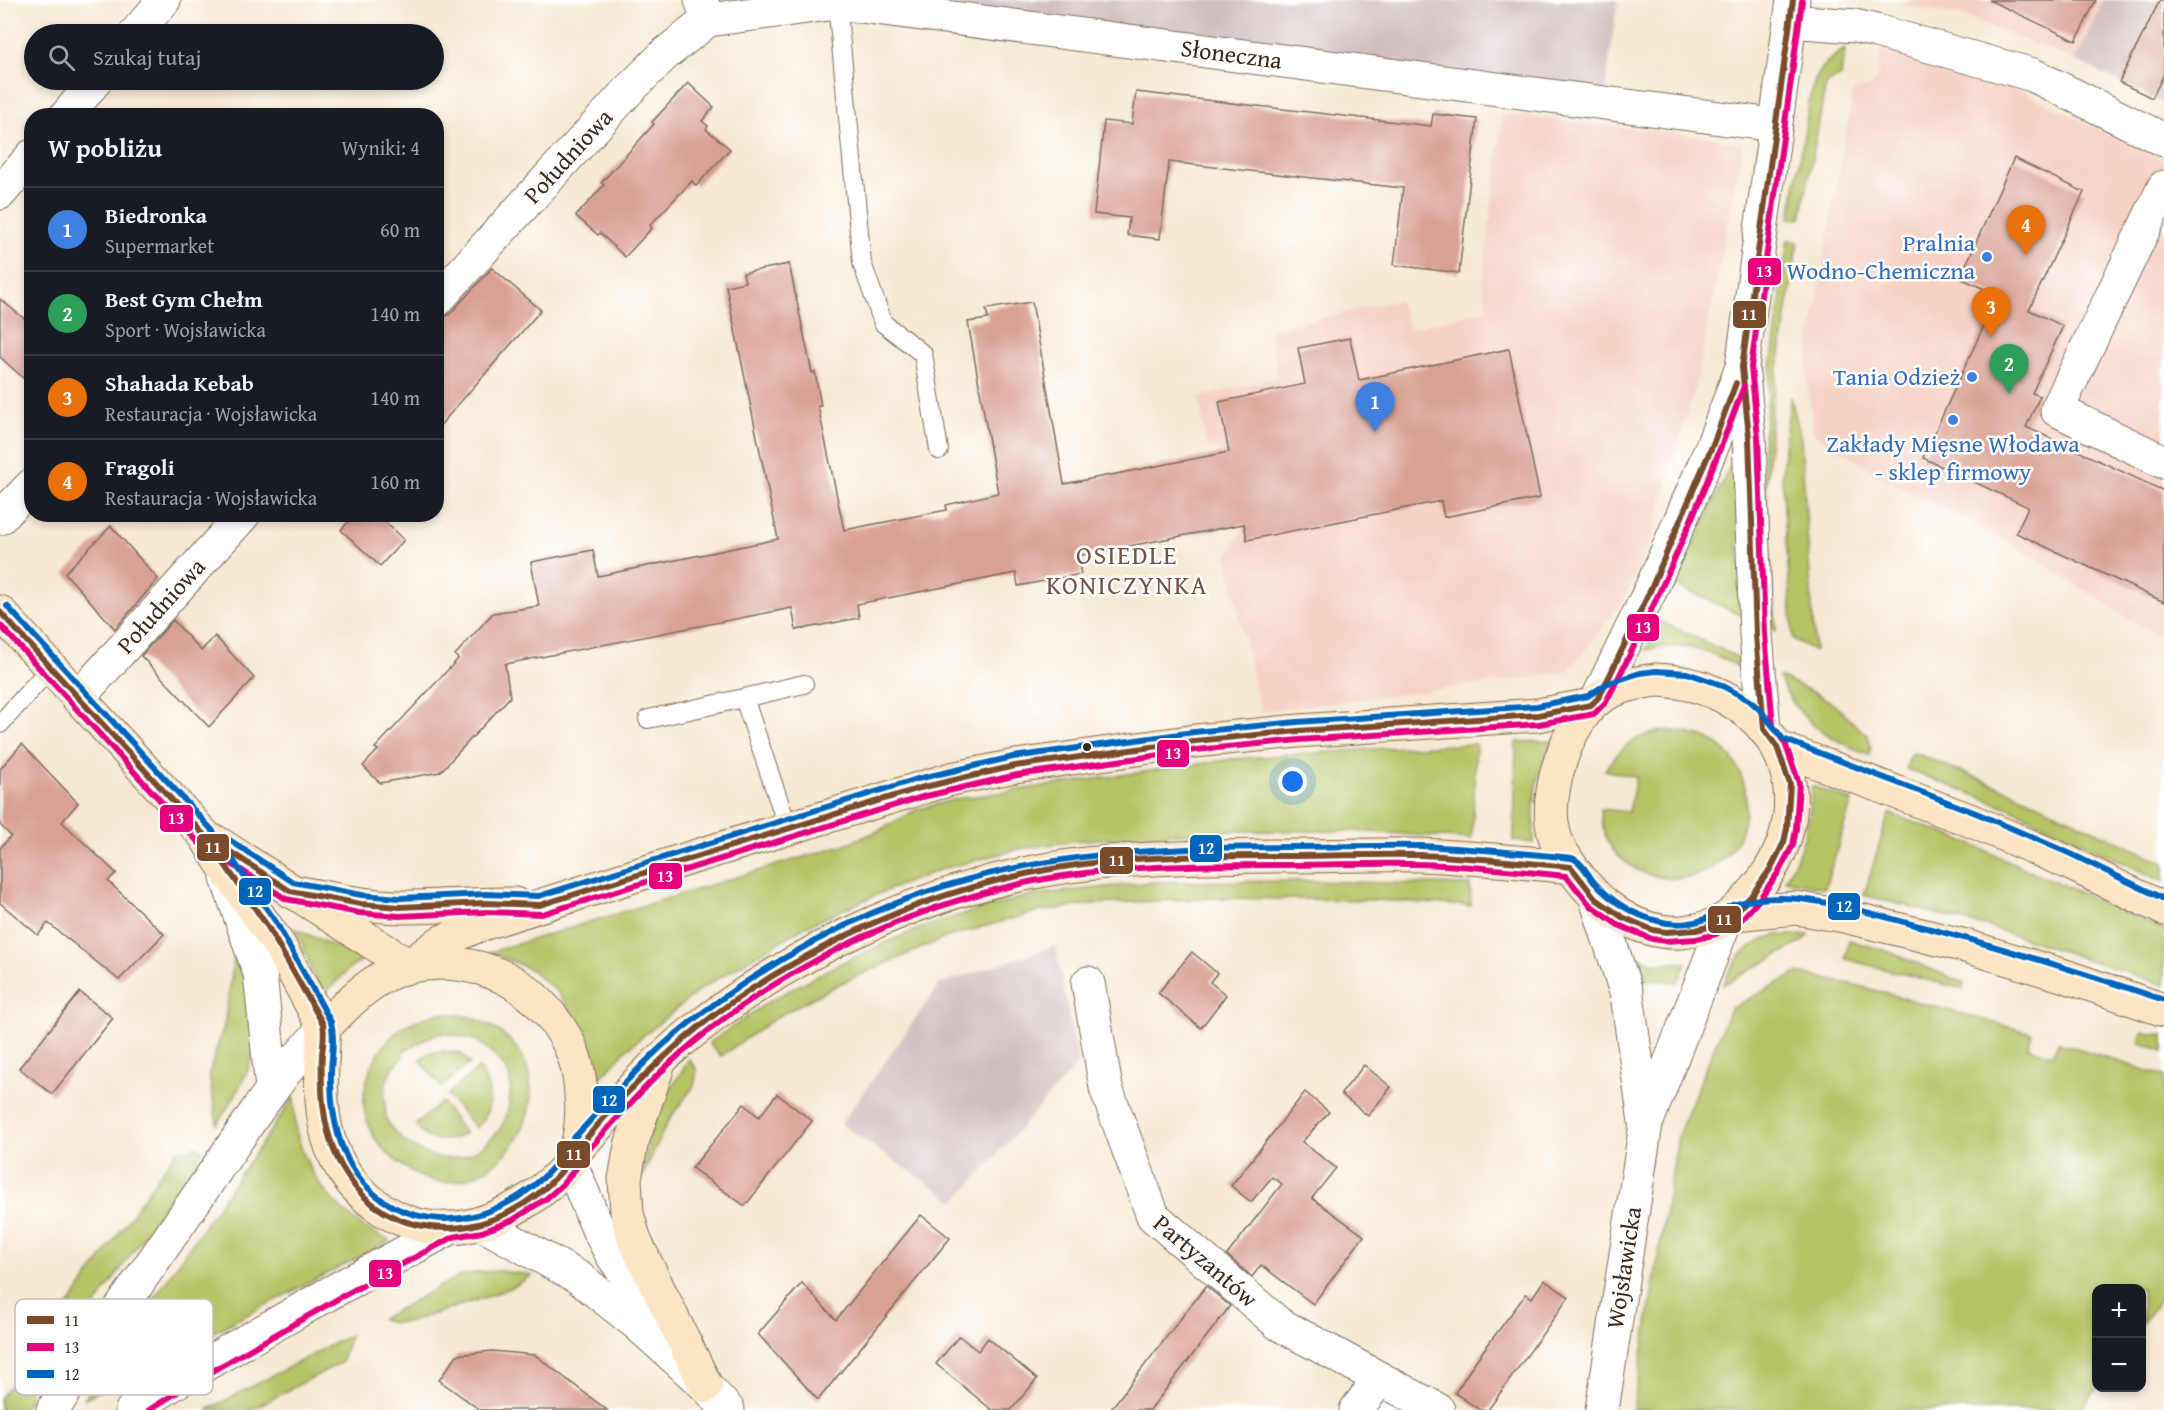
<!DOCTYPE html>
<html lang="pl">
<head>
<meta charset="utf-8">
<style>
	:root { --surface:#171b24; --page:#20242c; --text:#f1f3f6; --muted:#9ea1a6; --line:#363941; --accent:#b45309 }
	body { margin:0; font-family:"Gentium Book Plus",serif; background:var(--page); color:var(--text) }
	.controls { position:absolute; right:18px; bottom:18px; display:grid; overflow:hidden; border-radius:12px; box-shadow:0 3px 9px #0003 }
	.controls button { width:54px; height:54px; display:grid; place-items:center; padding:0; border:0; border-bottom:2px solid var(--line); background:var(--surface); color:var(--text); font:30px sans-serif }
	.you { position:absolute; left:1293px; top:782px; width:21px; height:21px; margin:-15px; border:4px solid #fff; border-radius:50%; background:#1a73e8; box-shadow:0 0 0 9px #1a73e833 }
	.badge { display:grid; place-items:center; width:39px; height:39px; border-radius:50%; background:var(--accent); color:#fff; font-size:20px; font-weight:700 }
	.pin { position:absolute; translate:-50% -50px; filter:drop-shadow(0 2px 3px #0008) }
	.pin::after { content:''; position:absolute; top:32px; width:21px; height:18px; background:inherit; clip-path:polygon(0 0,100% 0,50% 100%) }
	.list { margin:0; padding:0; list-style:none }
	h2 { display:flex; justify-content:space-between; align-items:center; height:78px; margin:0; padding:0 24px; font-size:26px }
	h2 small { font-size:20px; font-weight:400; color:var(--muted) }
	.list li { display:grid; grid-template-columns:39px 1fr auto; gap:18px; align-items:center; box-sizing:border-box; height:84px; padding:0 24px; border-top:2px solid var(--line) }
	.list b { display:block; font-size:22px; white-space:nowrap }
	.list p { margin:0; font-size:20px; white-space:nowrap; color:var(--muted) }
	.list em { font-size:20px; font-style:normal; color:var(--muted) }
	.icon { flex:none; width:33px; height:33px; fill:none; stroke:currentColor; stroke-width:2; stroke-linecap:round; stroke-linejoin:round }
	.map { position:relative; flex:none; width:2164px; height:1410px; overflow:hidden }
	.search { position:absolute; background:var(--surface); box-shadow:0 3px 9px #0003; left:24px; top:24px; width:420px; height:66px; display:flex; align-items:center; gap:15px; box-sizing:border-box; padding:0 21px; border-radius:33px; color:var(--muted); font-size:22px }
	.panel { position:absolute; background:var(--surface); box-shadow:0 3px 9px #0003; left:24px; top:108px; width:420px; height:414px; border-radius:24px }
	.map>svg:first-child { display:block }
</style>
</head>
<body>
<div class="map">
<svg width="2164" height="1410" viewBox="0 0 2164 1410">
	<rect width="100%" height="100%" fill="#fff"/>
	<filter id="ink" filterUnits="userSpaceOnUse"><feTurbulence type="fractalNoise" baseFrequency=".0167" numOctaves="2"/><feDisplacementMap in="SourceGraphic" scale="12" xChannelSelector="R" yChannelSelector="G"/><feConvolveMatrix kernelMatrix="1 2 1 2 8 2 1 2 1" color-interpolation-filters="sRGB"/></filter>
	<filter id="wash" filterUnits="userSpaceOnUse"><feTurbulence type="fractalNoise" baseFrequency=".008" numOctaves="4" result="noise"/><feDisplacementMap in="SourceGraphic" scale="24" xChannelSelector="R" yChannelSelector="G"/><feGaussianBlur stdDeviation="1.35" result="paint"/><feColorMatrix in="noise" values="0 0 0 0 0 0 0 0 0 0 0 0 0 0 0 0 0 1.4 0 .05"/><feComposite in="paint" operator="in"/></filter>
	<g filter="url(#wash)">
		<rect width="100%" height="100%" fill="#f6e9d3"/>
		<g fill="#f6d2c5">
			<path d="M1909,0H2104L2075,60L1964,16L1902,5Z"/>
			<path d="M1882,50L1982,74L2034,97L2164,161V637L2139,625L2012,544L1879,475L1813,433L1806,366L1853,91L1872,86L1877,79Z"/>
			<path d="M1503,114L1707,137L1743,144L1698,376L1650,543L1623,602L1568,671L1531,678L1260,712L1227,556L1253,513L1241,457L1207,446L1198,397L1278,378L1270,330L1399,300L1410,329L1488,309L1482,284Z"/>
		</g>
		<g fill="#d1bfbf">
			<path d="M701,0H1618L1603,102L908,10L749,14Z"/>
			<path d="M2104,0H2164V104L2075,60Z"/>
			<path d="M1055,946L1078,1063L955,1202L841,1124L940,984Z"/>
		</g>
		<g fill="#b6c466" stroke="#787742" stroke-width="1.5" fill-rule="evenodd">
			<path d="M1845,49L1841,76L1828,82L1825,89L1801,219L1790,218L1811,92C1817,72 1827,59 1845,49Z"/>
			<path d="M1788,240L1798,242L1772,404L1769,446L1766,489L1768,525L1776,631L1772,628L1763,447L1770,376Z"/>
			<path d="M1791,397L1801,440L1815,651L1793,639L1782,477L1785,437Z"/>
			<path d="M1732,462L1745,617L1675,585Z"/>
			<path d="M1660,621L1750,663V674C1717,653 1685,640 1646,650Z"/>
			<path d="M1779,677C1797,685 1816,692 1832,703C1845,713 1854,726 1868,735L1871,747L1869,755C1826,737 1798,722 1779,677Z"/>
			<path d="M1667,730C1678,732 1692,733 1703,737C1777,768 1749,884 1669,878C1657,877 1645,875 1634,868C1609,852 1603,838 1600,809L1629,812L1636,777L1605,770C1623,744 1637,735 1667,730Z"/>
			<path d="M1554,741C1532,779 1533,800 1534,843L1514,841L1516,742Z"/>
			<path d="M1476,744L1472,839L1354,831H1229L1124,837L1075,841L1019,849L942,869L883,892L804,927L702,988L626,1050L598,1081L590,1044L575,1016L557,992L530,969L490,952L843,845L876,832L918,809L956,799L1233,759L1387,748Z"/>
			<path d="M1914,753L2015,793L2164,863V882L2009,808L1906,769L1910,755Z"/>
			<path d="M1812,786L1852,801L1825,888L1785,880C1804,848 1810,823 1812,786Z"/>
			<path d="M1889,813L1957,838L2164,930V985L1996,929L1864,895Z"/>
			<path d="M1308,881L1470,885L1471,906L1374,900L1217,898L1091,904L1036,912L947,937L841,983L780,1015L721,1056L709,1043L768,1002L833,967L894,939L940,921L1031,895L1154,882Z"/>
			<path d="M296,929L364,959L350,968L322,996Z"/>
			<path d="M1776,935H1809L1802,942L1723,985C1733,958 1748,944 1776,935Z"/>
			<path d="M1849,940L1887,951L1964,983L1963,989L1845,959Z"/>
			<path d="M243,947L255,1048L247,1072L235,1096L217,1124L209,1073L224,1026L234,959Z"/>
			<path d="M1630,954L1655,963H1686L1678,982L1636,979Z"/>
			<path d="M1797,973L1855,985L2032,1033L2028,1047L2053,1055L2058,1042L2164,1076V1293L2142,1324V1288H2096L2097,1388L2081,1410H1633L1678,1136L1730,1009Z"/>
			<path d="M438,1013C453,1014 469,1015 482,1022C530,1043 543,1090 519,1135C505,1162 471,1184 440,1182C426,1181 415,1174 403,1166C367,1141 353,1106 373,1064C389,1032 404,1023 438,1013ZM443,1033C473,1038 478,1037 498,1060C502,1065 507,1070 509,1075C512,1083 510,1095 509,1103C508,1118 502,1128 491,1139C465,1165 433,1164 405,1141C399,1136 389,1127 387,1120C385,1115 385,1107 385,1102C384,1082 388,1070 403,1058L402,1052L433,1035Z"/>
			<path d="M2142,1033L2164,1035V1051L2139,1043Z"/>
			<path d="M442,1051L460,1053L470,1063L441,1087L420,1060L429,1053Z"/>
			<path d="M689,1059L697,1070L694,1086L668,1121L642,1177L639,1179L656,1113Z"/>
			<path d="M479,1068C492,1087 494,1112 476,1128L447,1095Z"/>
			<path d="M294,1097C295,1109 294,1123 297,1134C310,1184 344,1220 390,1241L84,1399Z"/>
			<path d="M442,1102L465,1134C449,1142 425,1145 416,1124Z"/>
			<path d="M197,1147L203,1150L52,1368L34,1369L26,1366L177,1150Z"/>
			<path d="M500,1271L532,1275L515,1286L495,1294L409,1322L393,1323L381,1319L459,1276L480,1272Z"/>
			<path d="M350,1335L342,1362L251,1410H207Z"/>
			<path d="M18,1376C32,1387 34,1396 22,1410H0V1397Z"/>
		</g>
		<g id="blocks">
			<g fill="#d9a193">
				<path d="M1989,0H2096L2076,41Z"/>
				<path d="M2160,0H2164V74L2152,98L2119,82Z"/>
				<path d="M688,83L714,107L702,121L708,126L706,129L730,149L696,186L692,181L650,225L652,228L625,257L600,233L598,235L576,216L604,185L601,183L654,124L652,122Z"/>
				<path d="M1136,92L1431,126L1433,114L1477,119L1459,273L1394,265L1403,188L1169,162L1160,239L1127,235L1129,218L1094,214L1104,121L1132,124Z"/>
				<path d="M2014,158L2084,192L2029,310L2063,326L2032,393L2040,396L2026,427L2164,491V602L2016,533L2028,507L1923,458L1998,295L1960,278Z"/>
				<path d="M789,264L812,373L815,372L821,406H818L844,530L947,510L946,505L998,493L968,322L988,319L986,309L1032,302L1064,484L1229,452L1219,402L1305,384L1298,348L1350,338L1359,380L1509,349L1540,498L1444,517L1441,501L1247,540L1244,524L1077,556L1081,574L1018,586L1016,573L857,604L859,618L796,630L792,608L505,664L510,697L440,772L380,783L363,766L378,750L375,748L458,659L455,655L493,613L539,606L531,562L593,550L598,576L778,539L726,286L745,282L743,273Z"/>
				<path d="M492,268L541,310L436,430V319H442L450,314Z"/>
				<path d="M0,299L32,325V386L0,357Z"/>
				<path d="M355,514H377L404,540L380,566L341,530Z"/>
				<path d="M111,526L158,579L115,629L65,573Z"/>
				<path d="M173,620L201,651L215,636L254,678L209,727L141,656Z"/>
				<path d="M22,744L78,803L62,822L116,873L108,881L164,934L119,980L48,923L38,935L0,903V848L11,836L0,825V769Z"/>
				<path d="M1192,952L1217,973L1210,982L1226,995L1201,1028L1158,993Z"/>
				<path d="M80,992L113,1018L52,1094L19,1068Z"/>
				<path d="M1364,1065L1391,1087L1368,1116L1341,1094Z"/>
				<path d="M1305,1092L1329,1112L1302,1142L1336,1168L1312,1198L1364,1236L1313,1304L1261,1265L1252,1277L1227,1255L1282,1184L1272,1177L1251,1202L1231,1186Z"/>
				<path d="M777,1094L812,1121L745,1206L692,1168L744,1104L759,1117Z"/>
				<path d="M921,1215L950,1238L818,1400L758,1334L802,1283L836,1320Z"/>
				<path d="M1544,1280L1569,1297L1488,1410H1480L1455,1393L1477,1359L1526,1294L1532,1298Z"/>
				<path d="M1206,1286L1230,1306L1150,1410H1110Z"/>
				<path d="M959,1336L978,1351L988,1338L1037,1379L1011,1410H992L936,1364Z"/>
				<path d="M492,1351L535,1355L607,1410H480L439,1380L457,1355Z"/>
			</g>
		</g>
	</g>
	<g filter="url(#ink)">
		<use href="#blocks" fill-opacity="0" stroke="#7c6d5d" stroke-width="1.5"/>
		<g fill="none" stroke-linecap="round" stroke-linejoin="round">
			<defs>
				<g id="service">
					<path d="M837,3L862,263L883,323L923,354L939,450"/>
					<path d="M648,719L744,698"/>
					<path d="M0,724L51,667"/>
					<path d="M788,828L744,698L804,684"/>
				</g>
				<g id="minor">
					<path id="s1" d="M701,0L708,20L837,3L1774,125"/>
					<path d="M135,34L164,0"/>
					<path d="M66,116L96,80"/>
					<path d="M2164,187L2057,410L2164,462"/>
					<path d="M0,193L32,156"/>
					<path id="s2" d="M436,301L627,92L665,54L708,20"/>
					<path d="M0,518L32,485"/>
					<path id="s3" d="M78,698L244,514"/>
					<path d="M1596,899L1627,995L1645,1122"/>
					<path id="s4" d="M1088,983L1106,1088L1153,1216L1279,1324L1438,1410"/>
					<path d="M1356,1410L1380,1379"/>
					<path id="s5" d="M1602,1410L1646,1124L1726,919"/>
				</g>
				<g id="tertiary">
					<path d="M1790,21L1855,26L1876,31L2033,75L2164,140"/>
					<path d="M1743,375L1749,437L1756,635L1764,729"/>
					<path d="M1598,698L1651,589L1713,444L1742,367L1793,0"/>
					<path d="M227,878L260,974L272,1089"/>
					<path d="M570,1162L598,1229L612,1255L665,1332"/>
					<path d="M480,1223L578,1277L636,1323L706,1386L728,1410"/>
					<path d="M53,1410L76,1373L258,1109L285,1072L324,1028"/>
					<path d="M132,1410L190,1373L337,1289L450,1228"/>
				</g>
				<g id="secondary">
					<path d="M0,612L205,836L221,862L279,945L324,1028"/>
					<path d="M1656,680C1772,684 1833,795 1757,888C1735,915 1718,929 1682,932C1636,935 1598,905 1573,869C1564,856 1556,845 1553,829C1545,792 1567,724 1597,700C1612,688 1637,682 1656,680Z"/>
					<path d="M1777,747L1972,821L2067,862L2164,909"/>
					<path d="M216,842L409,966"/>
					<path d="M290,891C327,898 363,906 400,907C438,907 477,903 515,904"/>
					<path d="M1734,914L1796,908L1844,916L1962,945L2065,976L2164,1010"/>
					<path d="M441,963C491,964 531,985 559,1027C573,1047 580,1072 581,1095C583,1115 581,1145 570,1162C560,1177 544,1189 530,1199C510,1212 487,1223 463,1227C402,1236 345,1195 328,1137C318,1102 322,1063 324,1028C348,1003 374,975 408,967C418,964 430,964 441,963Z"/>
					<path d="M409,966L441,942L479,925L706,853L951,779L1015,766L1195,741L1298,731L1538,715L1591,705"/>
					<path d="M657,1069L631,1145L625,1179L627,1213L635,1241L706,1386"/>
					<path d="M575,1151C612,1111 647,1068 690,1034C800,945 944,880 1086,864C1155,857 1224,856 1293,856C1335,856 1377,854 1419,855C1470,857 1520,862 1571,867"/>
				</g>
			</defs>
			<use href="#service" stroke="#7c6d5d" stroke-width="20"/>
			<use href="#minor" stroke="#7c6d5d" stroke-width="35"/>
			<use href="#tertiary" stroke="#7c6d5d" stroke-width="35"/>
			<use href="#secondary" stroke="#7c6d5d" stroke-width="35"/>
			<use href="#service" stroke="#fff" stroke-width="18"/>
			<use href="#minor" stroke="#fff" stroke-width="33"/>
			<use href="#tertiary" stroke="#fff" stroke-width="33"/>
			<use href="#secondary" stroke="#fce5c4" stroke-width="33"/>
			<defs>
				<g id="bus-1">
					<path d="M0,612L205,836L268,927L323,1024C325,1035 323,1044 322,1054C321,1067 322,1080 322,1092C326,1166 367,1228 447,1228C489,1228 533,1204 560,1173C567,1165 572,1156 578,1148C607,1113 639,1079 673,1049C718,1008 770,975 824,947C905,904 994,876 1084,864C1152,855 1221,856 1290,856C1333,856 1376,854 1419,855C1470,857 1520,862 1571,867L1596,899L1622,917L1653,930L1666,932L1696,930L1712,926L1734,914L1751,896L1771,868L1784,842L1787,828L1790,784L1777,747L1764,729L1756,635L1749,437L1742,367L1793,0"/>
					<path d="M220,845L290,891L361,904L400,907L486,903L540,905L920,788L1015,766L1195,741L1298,731L1538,715L1591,705L1598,698L1609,677L1651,589L1713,444L1736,383"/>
				</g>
				<g id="bus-2">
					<path d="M0,625L199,843L286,899L359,913L399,916L486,912L542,914L922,797L1017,775L1196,750L1299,740L1539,724L1594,714L1606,702C1659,600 1704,494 1744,386"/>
					<path d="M149,1410L195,1381L341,1297L453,1237L482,1232L513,1220L547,1198L562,1185L577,1167L583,1156C614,1122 644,1086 679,1055C778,968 906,907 1034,881C1115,865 1199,865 1281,865C1326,865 1371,863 1416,864C1466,865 1516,871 1566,876L1590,905L1618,925L1652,939L1666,941L1697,939L1716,934L1741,920L1758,901L1778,873L1793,845L1796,829L1799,783L1785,743L1773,726L1765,634L1758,437L1751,367L1802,1"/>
				</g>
				<g id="bus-3">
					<path d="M7,606L212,830L276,922L331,1022C336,1041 330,1062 331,1082C332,1152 363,1214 441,1219C483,1221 528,1197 554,1166C560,1160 563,1153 567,1147C572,1139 580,1132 587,1124C617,1091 648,1056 683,1028C740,982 803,944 870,914C1010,852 1143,848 1292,847C1335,847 1378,845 1421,846C1471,848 1522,853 1572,858C1581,861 1587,873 1593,881C1610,900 1633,915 1658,921C1675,926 1696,924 1712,916C1720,912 1727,906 1736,904C1756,898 1779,897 1800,899C1837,903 1874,914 1911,924C1996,945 2080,972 2164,1000"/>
					<path d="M225,837L293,882L362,895L400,898L486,894L539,896L917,779L1013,757L1194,732L1297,722L1537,706L1588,696L1606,684L1640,673L1656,671L1687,673L1719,684L1749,700L1761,711L1783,739L1976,813L2071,854L2164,899"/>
				</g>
			</defs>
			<use href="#bus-1" stroke="#fff" stroke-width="10"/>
			<use href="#bus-2" stroke="#fff" stroke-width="10"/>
			<use href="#bus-3" stroke="#fff" stroke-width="10"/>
			<use href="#bus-1" stroke="#7a4b2a" stroke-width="6"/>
			<use href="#bus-2" stroke="#e5007d" stroke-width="6"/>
			<use href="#bus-3" stroke="#0065bd" stroke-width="6"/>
		</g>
	</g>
	<g fill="#3f7fe0" stroke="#fff" stroke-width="2">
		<circle cx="1987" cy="257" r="6"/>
		<circle cx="1972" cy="377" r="6"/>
		<circle cx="1953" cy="420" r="6"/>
	</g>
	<circle fill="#3b2a1e" stroke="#fff" stroke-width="2" cx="1087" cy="747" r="5"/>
	<g text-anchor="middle" stroke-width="5" stroke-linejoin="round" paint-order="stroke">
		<g font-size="24" fill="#3b2a1e" stroke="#fff">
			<text dy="8" stroke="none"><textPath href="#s1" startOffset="549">Słoneczna</textPath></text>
			<text dy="8" stroke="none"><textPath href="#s2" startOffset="196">Południowa</textPath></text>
			<text dy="8" stroke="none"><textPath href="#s3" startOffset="124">Południowa</textPath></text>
			<text dy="8" stroke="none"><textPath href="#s4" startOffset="312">Partyzantów</textPath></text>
			<text dy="8" stroke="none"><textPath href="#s5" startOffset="144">Wojsławicka</textPath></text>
		</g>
		<g font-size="24" fill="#366cbe" stroke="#fff" text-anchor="end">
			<text x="1975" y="251">Pralnia<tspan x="1975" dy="28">Wodno-Chemiczna</tspan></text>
			<text x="1960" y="385">Tania Odzież</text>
			<text x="1953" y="452" text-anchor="middle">Zakłady Mięsne Włodawa<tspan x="1953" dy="28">- sklep firmowy</tspan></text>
		</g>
		<g font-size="26" letter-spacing="1.5" fill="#725447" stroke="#fff">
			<text x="1127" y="564">OSIEDLE<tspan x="1127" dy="30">KONICZYNKA</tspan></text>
		</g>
	</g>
	<rect x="15" y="1299" width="198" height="96" rx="9" fill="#fff" stroke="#c4bfbc" stroke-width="1.5"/>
	<rect x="27" y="1316" width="27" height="8" fill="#7a4b2a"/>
	<rect x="27" y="1343" width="27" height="8" fill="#e5007d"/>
	<rect x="27" y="1370" width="27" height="8" fill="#0065bd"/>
	<g font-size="16" fill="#3b2a1e">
		<text x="64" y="1326">11</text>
		<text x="64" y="1353">13</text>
		<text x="64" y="1380">12</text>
	</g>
	<g stroke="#fff" stroke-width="2">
		<rect x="1747" y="257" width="35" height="29" rx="6" fill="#e5007d"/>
		<rect x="1732" y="300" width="35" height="29" rx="6" fill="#7a4b2a"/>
		<rect x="1626" y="613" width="34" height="29" rx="6" fill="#e5007d"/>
		<rect x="1156" y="739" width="34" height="29" rx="6" fill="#e5007d"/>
		<rect x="159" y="804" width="35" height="29" rx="6" fill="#e5007d"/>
		<rect x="196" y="833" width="34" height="29" rx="6" fill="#7a4b2a"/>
		<rect x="1189" y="834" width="34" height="29" rx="6" fill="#0065bd"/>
		<rect x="1099" y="846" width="35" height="29" rx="6" fill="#7a4b2a"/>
		<rect x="648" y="862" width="35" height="28" rx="6" fill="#e5007d"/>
		<rect x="238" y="877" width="34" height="29" rx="6" fill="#0065bd"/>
		<rect x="1827" y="892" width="34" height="29" rx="6" fill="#0065bd"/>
		<rect x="1707" y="905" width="35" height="29" rx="6" fill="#7a4b2a"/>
		<rect x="592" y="1085" width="34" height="29" rx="6" fill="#0065bd"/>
		<rect x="556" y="1140" width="35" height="29" rx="6" fill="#7a4b2a"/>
		<rect x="368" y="1259" width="34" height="29" rx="6" fill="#e5007d"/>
	</g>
	<g font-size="16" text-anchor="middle" font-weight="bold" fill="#fff">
		<text x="1764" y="277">13</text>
		<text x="1749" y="320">11</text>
		<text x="1643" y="633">13</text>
		<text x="1173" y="759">13</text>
		<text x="176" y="824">13</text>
		<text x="213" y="853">11</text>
		<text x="1206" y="854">12</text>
		<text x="1117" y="866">11</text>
		<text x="665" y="882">13</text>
		<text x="255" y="897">12</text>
		<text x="1844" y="912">12</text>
		<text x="1724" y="925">11</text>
		<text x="609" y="1106">12</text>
		<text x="574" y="1160">11</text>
		<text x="385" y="1279">13</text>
	</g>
</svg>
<div class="controls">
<button>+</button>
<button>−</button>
</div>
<div class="you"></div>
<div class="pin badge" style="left:1375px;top:432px;background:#3f7fe0">1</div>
<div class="pin badge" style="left:2009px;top:394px;background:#2e9e5b">2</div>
<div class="pin badge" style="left:1991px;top:337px;background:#e8710a">3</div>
<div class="pin badge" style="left:2026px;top:255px;background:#e8710a">4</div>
<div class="search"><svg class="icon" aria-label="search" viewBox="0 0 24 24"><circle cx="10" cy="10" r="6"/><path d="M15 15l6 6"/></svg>Szukaj tutaj</div>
<section class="panel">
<h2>W pobliżu<small>Wyniki: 4</small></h2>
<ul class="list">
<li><span class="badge" style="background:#3f7fe0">1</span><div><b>Biedronka</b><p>Supermarket</p></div><em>60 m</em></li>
<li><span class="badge" style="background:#2e9e5b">2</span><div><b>Best Gym Chełm</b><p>Sport · Wojsławicka</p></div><em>140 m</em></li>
<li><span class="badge" style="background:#e8710a">3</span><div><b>Shahada Kebab</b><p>Restauracja · Wojsławicka</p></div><em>140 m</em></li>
<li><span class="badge" style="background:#e8710a">4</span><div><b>Fragoli</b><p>Restauracja · Wojsławicka</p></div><em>160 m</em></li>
</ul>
</section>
</div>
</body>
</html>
